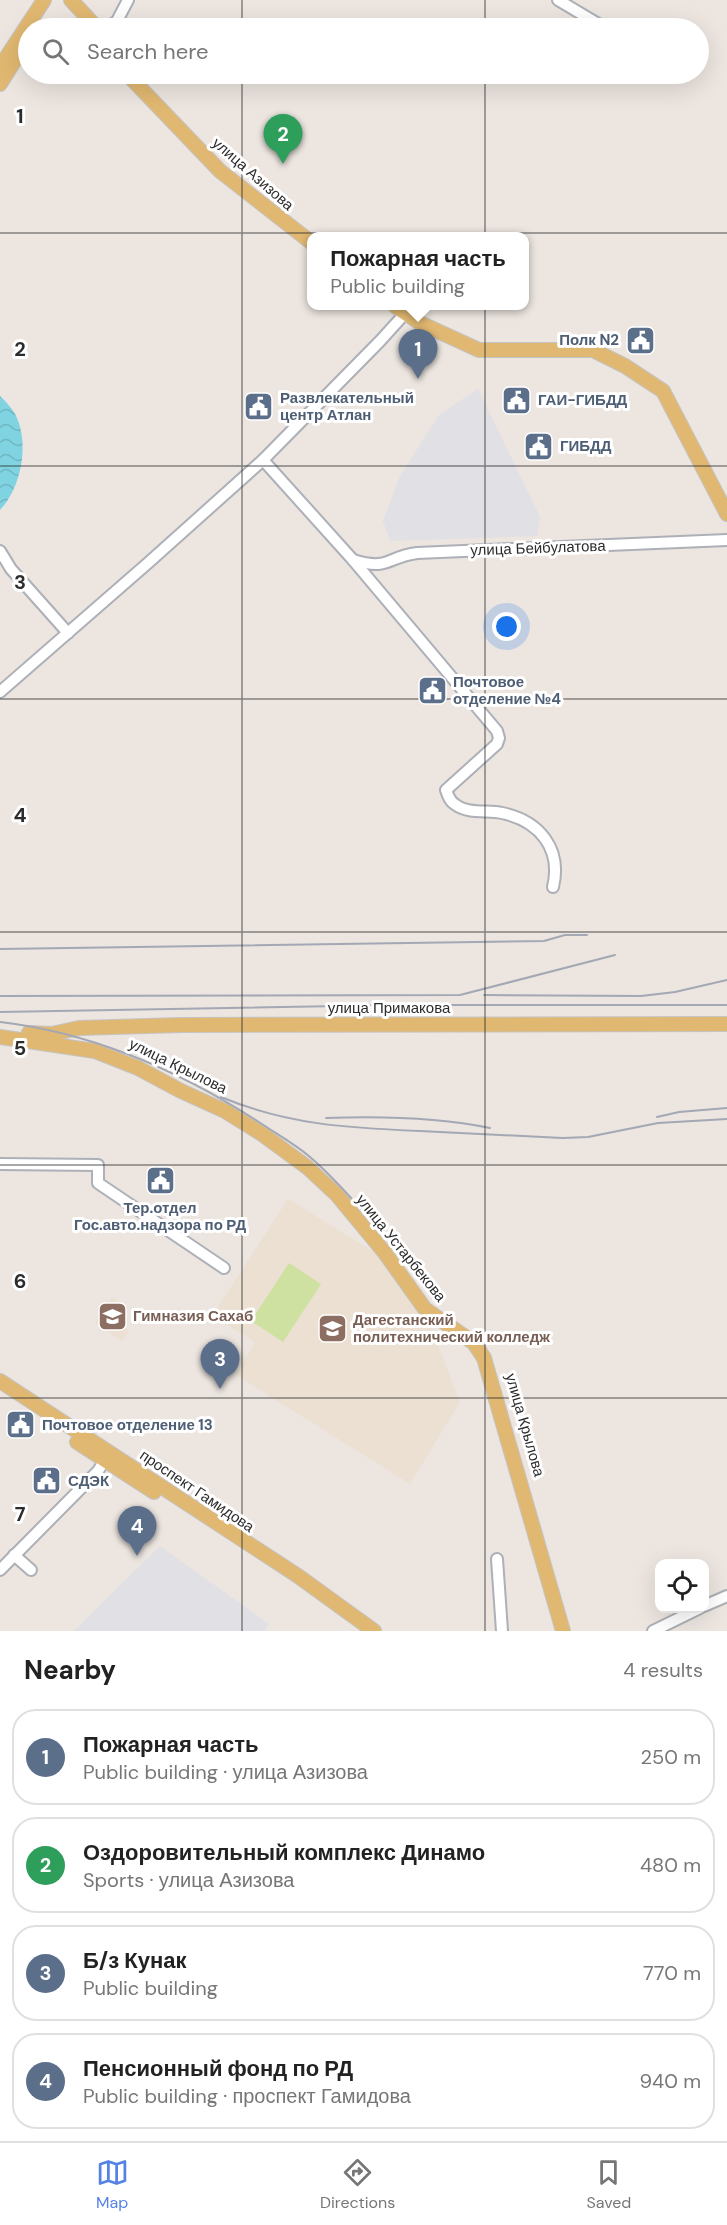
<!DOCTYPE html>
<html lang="en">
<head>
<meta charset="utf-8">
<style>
	:root { --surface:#fff; --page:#f2f2f2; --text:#222; --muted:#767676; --line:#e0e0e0; --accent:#5482e5 }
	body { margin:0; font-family:"DM Sans",sans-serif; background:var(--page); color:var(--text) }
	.controls { position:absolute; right:18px; bottom:18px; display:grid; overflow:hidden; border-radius:12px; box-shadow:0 6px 24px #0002 }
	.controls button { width:54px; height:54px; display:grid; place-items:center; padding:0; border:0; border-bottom:2px solid var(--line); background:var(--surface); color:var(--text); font:30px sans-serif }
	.you { position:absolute; left:507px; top:627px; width:21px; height:21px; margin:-15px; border:4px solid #fff; border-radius:50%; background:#1a73e8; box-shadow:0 0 0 9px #1a73e833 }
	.badge { display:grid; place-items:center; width:39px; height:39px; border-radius:50%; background:var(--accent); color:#fff; font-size:20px; font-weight:700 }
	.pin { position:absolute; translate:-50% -50px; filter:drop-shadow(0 2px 3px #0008) }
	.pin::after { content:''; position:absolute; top:32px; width:21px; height:18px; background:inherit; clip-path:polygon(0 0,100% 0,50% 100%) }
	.popup { position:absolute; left:307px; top:232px; width:222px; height:78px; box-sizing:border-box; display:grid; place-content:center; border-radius:12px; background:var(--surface); filter:drop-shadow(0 2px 4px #0005); font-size:20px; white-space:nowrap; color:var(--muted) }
	.popup b { font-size:22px; color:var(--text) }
	.popup::after { content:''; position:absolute; left:50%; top:100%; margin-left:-12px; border:12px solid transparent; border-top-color:var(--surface) }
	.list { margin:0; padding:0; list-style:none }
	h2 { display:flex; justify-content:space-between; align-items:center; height:78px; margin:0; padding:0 24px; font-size:26px }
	h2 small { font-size:20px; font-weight:400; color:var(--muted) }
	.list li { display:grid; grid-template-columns:39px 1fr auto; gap:18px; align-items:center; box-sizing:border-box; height:96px; margin:0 12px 12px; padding:0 12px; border:2px solid var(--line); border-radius:24px }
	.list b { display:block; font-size:22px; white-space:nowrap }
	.list p { margin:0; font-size:20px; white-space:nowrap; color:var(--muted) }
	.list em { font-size:20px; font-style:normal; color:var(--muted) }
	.icon { flex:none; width:33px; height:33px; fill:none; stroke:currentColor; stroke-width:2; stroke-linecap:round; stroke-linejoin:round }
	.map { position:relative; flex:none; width:727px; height:1631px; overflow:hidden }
	.search { position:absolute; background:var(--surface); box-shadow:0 6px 24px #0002; left:18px; right:18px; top:18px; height:66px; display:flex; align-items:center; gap:15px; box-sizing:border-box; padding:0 21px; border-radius:33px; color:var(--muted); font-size:22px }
	.sheet { height:510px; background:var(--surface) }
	nav { display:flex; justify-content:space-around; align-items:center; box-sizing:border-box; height:84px; border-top:2px solid var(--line); background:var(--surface); font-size:16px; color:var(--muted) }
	nav a { display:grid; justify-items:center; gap:3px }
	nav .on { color:var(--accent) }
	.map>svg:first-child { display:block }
</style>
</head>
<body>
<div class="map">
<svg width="727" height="1631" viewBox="0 0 727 1631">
	<defs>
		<pattern id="water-waves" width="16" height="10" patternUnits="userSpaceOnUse" patternTransform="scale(1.5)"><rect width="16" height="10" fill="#80d4e1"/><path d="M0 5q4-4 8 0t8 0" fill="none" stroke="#6fb6c1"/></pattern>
	</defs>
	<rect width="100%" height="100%" fill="#ece5e0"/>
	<g fill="#e1e0e5">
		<path d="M478,389L540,517L537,536L390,541L383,521L400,476L439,415Z"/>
		<path d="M160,1546L269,1624L264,1631H74Z"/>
	</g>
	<g fill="#ebe0d2">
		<path d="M288,1199L386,1259L423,1307L460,1402L410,1484L236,1375L255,1342L212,1316Z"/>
		<path d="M112,1297L128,1308L118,1323L129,1331L122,1341L95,1323Z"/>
	</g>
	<path fill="#cee1a1" d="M289,1263L321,1284L283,1342L251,1321Z"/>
	<path fill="url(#water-waves)" d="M0,396C6,402 14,410 17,418C29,446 21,488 0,510Z"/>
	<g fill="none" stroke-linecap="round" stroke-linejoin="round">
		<defs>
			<g id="minor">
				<path d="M558,0L605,28"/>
				<path d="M107,28L117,21L128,0"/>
				<path d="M263,460L353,560L497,731L499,738L497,744L446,790C448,796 450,802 456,805C468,814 488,810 502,813C540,821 562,849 553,887"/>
				<path d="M0,551L11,569L68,633"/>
				<path d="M353,560C390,571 386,557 417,553L727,540"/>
				<path d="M0,692L148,563L263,460L381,340L409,309"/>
				<path d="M0,1164L98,1165V1183L224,1268"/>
				<path d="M14,1555L31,1570"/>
				<path d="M497,1559L502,1631"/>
				<path d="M0,1570L98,1471L104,1461L105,1453"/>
				<path d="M704,1606L727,1596"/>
				<path d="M653,1631L700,1608"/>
			</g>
			<g id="major">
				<path d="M71,0L97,28"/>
				<path d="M0,67L44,0"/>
				<path d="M127,74L220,171L312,243"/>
				<path d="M0,84L15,60"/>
				<path d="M395,306L420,323L479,350H593L625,366L663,391L727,514"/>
				<path d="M29,1033L52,1034L79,1028L181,1025L727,1024"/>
				<path d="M0,1037L95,1051L138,1068L181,1091L225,1111L262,1134L307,1167L337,1195L385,1253L425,1309L474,1343L484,1358L563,1631"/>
				<path d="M0,1381L298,1576L374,1631"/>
				<path d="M77,1442L154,1492"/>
			</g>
		</defs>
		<use href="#minor" stroke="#adb0b7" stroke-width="14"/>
		<use href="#major" stroke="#c4c4c4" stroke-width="16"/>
		<use href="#minor" stroke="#fff" stroke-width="10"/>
		<use href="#major" stroke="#e1b871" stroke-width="14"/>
		<g stroke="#a3a8b4" stroke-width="2">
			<path d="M0,949L544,941L565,935H587"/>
			<path d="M484,995L641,996L675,992L727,980"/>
			<path d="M0,996L460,995L615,955"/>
			<path d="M0,1012L399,1005H727"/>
			<path d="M0,1022C95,1033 186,1074 265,1126C280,1136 296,1145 310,1157C335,1178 357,1205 379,1229"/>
			<path d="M221,1097C288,1125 349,1128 420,1131C467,1133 515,1136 563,1138L588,1137L658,1123L727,1119"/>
			<path d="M657,1117L679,1112L727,1108"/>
			<path d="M326,1118C380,1116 437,1117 490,1128"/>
		</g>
	</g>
	<path fill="none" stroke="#2c2c2c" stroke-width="1.5" stroke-opacity="0.55" d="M242,0V28M485,0V28M242,74V1631M485,74V1631M0,233H727M0,466H727M0,699H727M0,932H727M0,1165H727M0,1398H727"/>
	<defs>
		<symbol id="civic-square" viewBox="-11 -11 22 22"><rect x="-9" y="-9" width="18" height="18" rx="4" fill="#5c6f8a" stroke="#fff"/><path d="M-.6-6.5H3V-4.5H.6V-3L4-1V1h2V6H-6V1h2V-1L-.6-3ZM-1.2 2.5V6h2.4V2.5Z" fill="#fff"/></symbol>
		<symbol id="school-square" viewBox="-11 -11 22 22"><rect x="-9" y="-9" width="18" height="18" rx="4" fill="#8d6e63" stroke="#fff"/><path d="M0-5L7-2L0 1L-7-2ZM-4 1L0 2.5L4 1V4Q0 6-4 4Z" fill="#fff"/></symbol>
		<symbol id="university-square" viewBox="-11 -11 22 22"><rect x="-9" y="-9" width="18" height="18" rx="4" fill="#8d6e63" stroke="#fff"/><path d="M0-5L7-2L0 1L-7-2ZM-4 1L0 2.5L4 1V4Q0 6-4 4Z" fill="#fff"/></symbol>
	</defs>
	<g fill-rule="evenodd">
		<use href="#civic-square" x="624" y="324" width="33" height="33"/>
		<use href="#civic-square" x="500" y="384" width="33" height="33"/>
		<use href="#civic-square" x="242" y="390" width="33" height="33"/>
		<use href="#civic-square" x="522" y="430" width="33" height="33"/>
		<use href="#civic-square" x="416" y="674" width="33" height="33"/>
		<use href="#civic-square" x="144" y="1164" width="33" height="33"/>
		<use href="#school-square" x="96" y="1300" width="33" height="33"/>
		<use href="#university-square" x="316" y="1312" width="33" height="33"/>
		<use href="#civic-square" x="4" y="1408" width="33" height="33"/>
		<use href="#civic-square" x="30" y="1464" width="33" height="33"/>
	</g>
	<g text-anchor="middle" stroke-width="6" stroke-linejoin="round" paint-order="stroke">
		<g font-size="15" fill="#2c2c2c" stroke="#fff">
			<text transform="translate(253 174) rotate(41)" y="5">улица Азизова</text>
			<text transform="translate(538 548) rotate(-2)" y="5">улица Бейбулатова</text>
			<text x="389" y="1013">улица Примакова</text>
			<text transform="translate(178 1066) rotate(26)" y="5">улица Крылова</text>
			<text transform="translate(401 1248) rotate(51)" y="5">улица Устарбекова</text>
			<text transform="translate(525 1425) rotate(74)" y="5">улица Крылова</text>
			<text transform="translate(197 1491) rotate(34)" y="5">проспект Гамидова</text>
		</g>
		<g font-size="15" font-weight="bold" fill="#4e5e75" stroke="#fff" text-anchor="start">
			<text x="619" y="345" text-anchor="end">Полк N2</text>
			<text x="280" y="403">Развлекательный<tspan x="280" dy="17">центр Атлан</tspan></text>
			<text x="538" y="405">ГАИ-ГИБДД</text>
			<text x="560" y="451">ГИБДД</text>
			<text x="453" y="687">Почтовое<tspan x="453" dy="17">отделение №4</tspan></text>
			<text x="160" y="1213" text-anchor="middle">Тер.отдел<tspan x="160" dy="17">Гос.авто.надзора по РД</tspan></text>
			<text x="42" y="1430">Почтовое отделение 13</text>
			<text x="68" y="1486">СДЭК</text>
		</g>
		<g font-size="15" font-weight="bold" fill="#785e54" stroke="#fff" text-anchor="start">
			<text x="133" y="1321">Гимназия Сахаб</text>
			<text x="353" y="1325">Дагестанский<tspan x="353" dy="17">политехнический колледж</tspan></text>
		</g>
	</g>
	<g font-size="20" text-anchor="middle" font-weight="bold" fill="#2c2c2c" stroke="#fff" stroke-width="6" stroke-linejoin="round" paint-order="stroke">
		<text x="20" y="123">1</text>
		<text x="20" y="356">2</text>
		<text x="20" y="589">3</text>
		<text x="20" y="822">4</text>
		<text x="20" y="1055">5</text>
		<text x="20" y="1288">6</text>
		<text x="20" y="1521">7</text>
	</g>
</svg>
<div class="controls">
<button><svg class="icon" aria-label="locate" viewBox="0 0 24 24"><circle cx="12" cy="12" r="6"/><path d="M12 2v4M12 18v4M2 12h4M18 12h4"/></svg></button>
</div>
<div class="you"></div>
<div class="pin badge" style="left:418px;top:379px;background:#5c6f8a">1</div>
<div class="popup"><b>Пожарная часть</b>Public building</div>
<div class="pin badge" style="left:283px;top:164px;background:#2e9e5b">2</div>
<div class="pin badge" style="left:220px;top:1389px;background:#5c6f8a">3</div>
<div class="pin badge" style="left:137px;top:1556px;background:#5c6f8a">4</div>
<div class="search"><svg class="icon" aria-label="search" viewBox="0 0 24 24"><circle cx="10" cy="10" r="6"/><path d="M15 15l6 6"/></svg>Search here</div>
</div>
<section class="sheet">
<h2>Nearby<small>4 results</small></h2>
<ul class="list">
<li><span class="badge" style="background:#5c6f8a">1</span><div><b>Пожарная часть</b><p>Public building · улица Азизова</p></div><em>250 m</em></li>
<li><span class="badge" style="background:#2e9e5b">2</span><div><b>Оздоровительный комплекс Динамо</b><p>Sports · улица Азизова</p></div><em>480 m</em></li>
<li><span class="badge" style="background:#5c6f8a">3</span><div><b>Б/з Кунак</b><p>Public building</p></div><em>770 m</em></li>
<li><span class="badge" style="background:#5c6f8a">4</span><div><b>Пенсионный фонд по РД</b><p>Public building · проспект Гамидова</p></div><em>940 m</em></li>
</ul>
</section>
<nav>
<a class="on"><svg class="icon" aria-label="map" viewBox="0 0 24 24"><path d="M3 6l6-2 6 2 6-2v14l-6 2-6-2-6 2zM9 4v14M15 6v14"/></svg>Map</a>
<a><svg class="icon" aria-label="directions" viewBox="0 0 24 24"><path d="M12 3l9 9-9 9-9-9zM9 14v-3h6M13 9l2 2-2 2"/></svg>Directions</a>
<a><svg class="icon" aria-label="saved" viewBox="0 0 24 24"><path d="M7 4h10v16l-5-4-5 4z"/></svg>Saved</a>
</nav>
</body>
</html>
